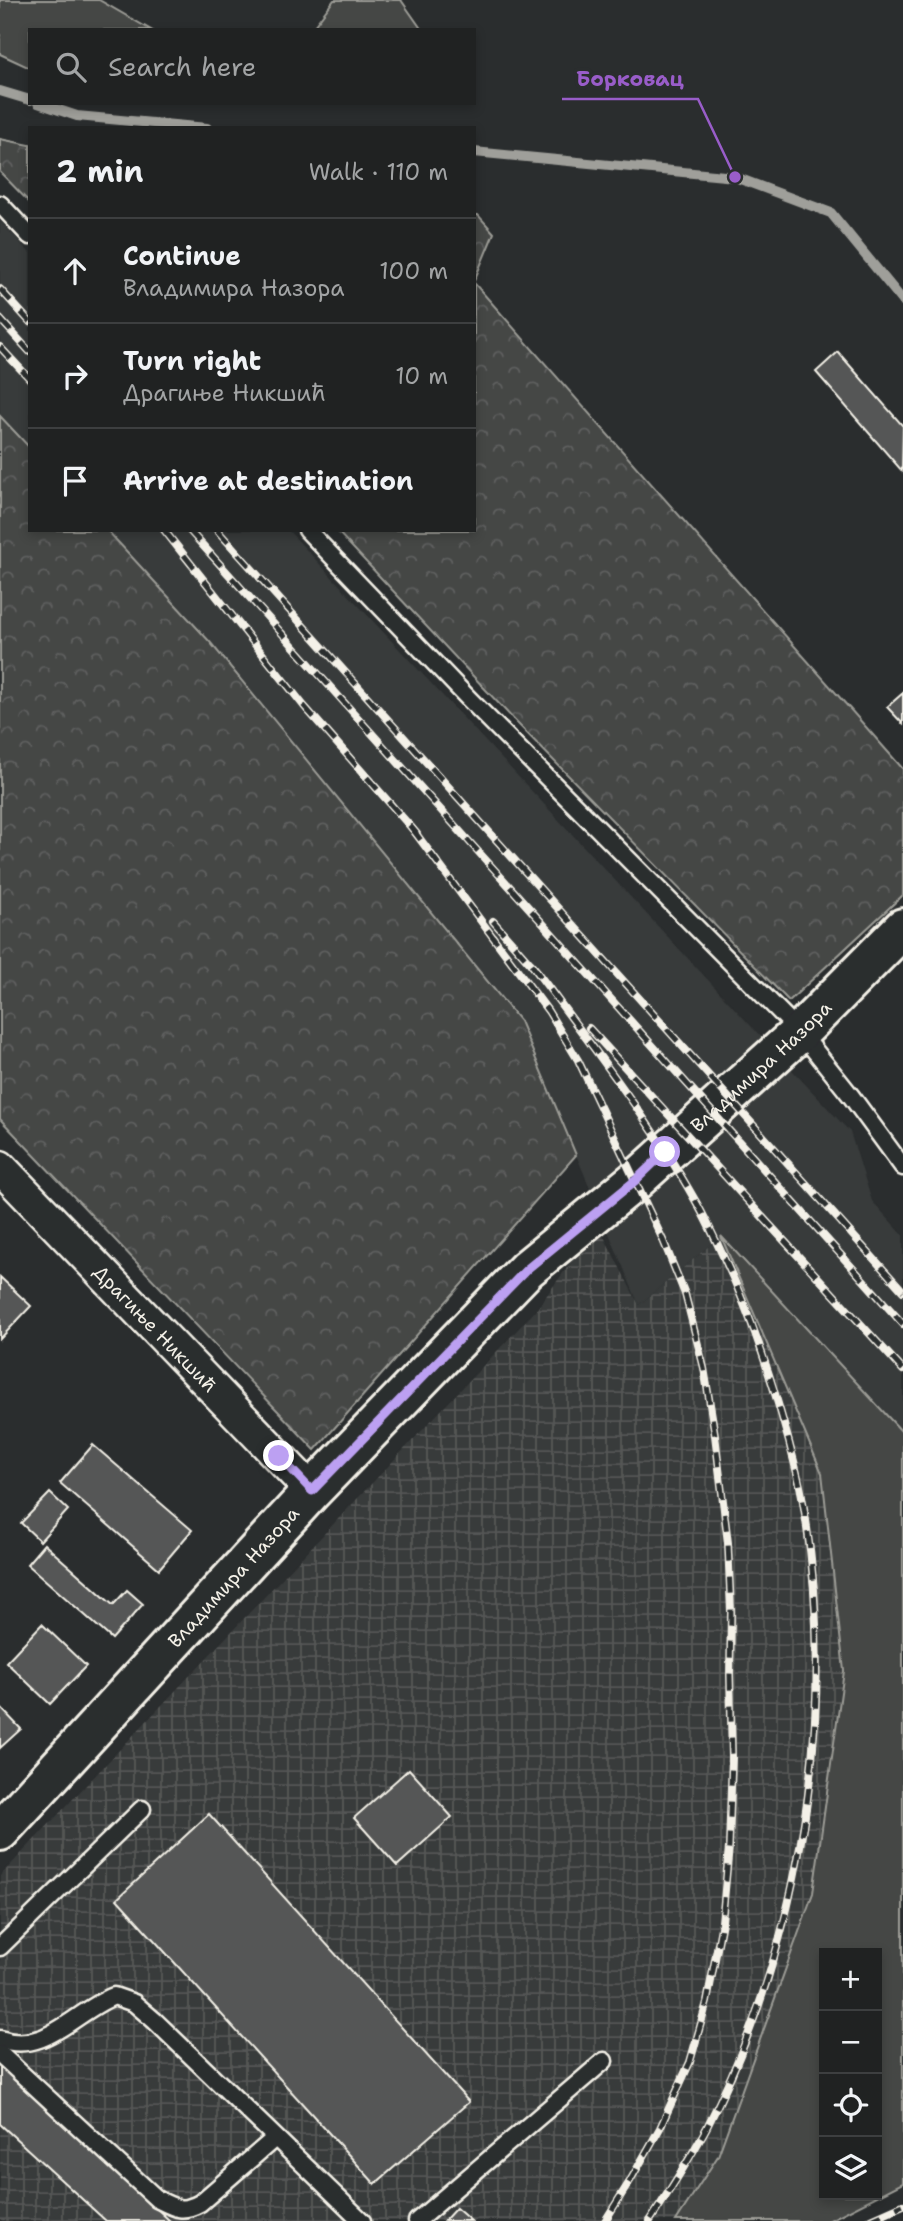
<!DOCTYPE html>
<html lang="en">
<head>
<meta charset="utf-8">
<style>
	:root { --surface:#202222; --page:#282a2a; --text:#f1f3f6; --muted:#a2a4a5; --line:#3d3f40 }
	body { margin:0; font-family:"Shantell Sans",sans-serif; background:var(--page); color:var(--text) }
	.controls { position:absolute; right:21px; bottom:21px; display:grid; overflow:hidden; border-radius:0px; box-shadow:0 4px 10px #0003 }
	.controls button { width:63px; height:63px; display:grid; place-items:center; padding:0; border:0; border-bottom:2px solid var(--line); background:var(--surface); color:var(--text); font:35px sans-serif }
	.stop { position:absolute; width:21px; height:21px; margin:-16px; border:5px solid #bca0f2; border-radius:50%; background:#fff }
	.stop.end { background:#bca0f2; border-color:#fff; box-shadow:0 2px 7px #0008 }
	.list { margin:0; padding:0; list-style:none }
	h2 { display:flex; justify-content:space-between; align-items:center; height:91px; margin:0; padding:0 28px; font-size:30px }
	h2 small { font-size:23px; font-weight:400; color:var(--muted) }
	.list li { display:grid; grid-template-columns:46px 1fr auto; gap:21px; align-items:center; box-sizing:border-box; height:105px; padding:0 28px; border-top:2px solid var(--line) }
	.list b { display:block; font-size:26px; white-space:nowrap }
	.list p { margin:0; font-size:23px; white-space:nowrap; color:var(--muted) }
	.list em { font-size:23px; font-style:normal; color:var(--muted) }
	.icon { flex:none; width:38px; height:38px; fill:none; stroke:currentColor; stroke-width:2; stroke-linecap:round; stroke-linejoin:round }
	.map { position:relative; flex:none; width:903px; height:2221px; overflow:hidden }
	.search { position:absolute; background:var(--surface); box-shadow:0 4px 10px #0003; left:28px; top:28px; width:448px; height:77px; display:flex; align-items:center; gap:18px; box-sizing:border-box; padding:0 24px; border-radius:0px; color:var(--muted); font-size:26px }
	.panel { position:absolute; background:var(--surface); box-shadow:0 4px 10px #0003; left:28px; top:126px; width:448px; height:406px; border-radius:0px }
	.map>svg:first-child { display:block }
</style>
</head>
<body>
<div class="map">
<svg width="903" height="2221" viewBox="0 0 903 2221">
	<defs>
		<pattern id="industrial-grid" width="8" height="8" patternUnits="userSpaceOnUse" patternTransform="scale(1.75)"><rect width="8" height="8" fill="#373a3a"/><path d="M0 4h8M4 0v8" fill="none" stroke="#555756"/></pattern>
		<pattern id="forest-crowns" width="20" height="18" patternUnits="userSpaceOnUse" patternTransform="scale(1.75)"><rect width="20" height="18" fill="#444645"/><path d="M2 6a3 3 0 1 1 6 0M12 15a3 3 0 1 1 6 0" fill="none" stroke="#606160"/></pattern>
	</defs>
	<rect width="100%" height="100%" fill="#2a2d2e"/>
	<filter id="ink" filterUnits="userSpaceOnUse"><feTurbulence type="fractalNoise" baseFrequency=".0143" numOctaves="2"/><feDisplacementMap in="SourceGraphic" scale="14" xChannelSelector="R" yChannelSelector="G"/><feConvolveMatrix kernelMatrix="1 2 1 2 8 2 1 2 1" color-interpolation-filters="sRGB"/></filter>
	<g filter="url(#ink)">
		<g fill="#373a3a">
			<path d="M0,221L30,253V448L0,416Z"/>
			<path d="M107,530H288L850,1132L872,1201L903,1235V1433L721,1236L639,1305L520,1021L210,642Z"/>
		</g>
		<path fill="url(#industrial-grid)" d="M598,1225L639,1305L721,1236L822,1473L844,1671L813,1893L718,2156L676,2221H0V1876L536,1310Z"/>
		<g fill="#444645" stroke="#9c9c96" stroke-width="2" fill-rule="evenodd">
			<path d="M0,0H99L151,30H30V68L0,54Z"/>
			<path d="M334,0H401L422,30H311Z"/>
			<path d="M721,1236L903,1433V2183L828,2221H676L718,2156L813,1893L844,1671L822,1473ZM824,1953H877V2195H824Z"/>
		</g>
		<g fill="url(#forest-crowns)" stroke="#9c9c96" stroke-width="2">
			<path d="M0,139L30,145V203L0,172Z"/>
			<path d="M474,215H478L494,233L474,281Z"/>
			<path d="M474,283L903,769V895L789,1001L517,723L336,530H474Z"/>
			<path d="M0,416L30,448V530H107L210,642L520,1021L576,1155L315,1450L0,1119Z"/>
		</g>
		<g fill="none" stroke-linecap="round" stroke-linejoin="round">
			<g stroke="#9f9f9a" stroke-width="10">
				<path d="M0,91L30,100"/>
				<path d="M38,103L77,116L207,128"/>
				<path d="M474,152L735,177L831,213L903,301"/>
			</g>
		</g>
		<g fill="#555756" stroke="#f4f1e8" stroke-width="2">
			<path d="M838,352L903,426L902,471L816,372Z"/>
			<path d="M903,693V724L887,707Z"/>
			<path d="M0,1277L31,1306L0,1339Z"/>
			<path d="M93,1445L192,1530L159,1569L60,1483Z"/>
			<path d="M50,1493L68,1510L40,1541L21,1523Z"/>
			<path d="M44,1544L113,1605L127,1590L143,1604L112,1639L27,1564Z"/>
			<path d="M42,1624L86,1666L50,1704L6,1662Z"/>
			<path d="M0,1707L21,1729L0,1748Z"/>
			<path d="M409,1769L452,1817L397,1866L354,1818Z"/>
			<path d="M209,1814L469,2102L375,2184L117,1899Z"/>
			<path d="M0,2063L170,2221H106L0,2124Z"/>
			<path d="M456,2208L471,2221H444Z"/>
		</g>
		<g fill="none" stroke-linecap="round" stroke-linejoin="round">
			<defs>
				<g id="service">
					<path d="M0,204L30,236"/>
					<path d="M307,530L469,699L800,1032L851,1096L903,1167"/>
					<path d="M0,1947L142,1809"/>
					<path d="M0,2039C45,2055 74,2012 114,1996L134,2003L155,2021L362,2221"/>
					<path d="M0,2054L157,2199C175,2208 182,2213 200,2203L275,2138"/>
					<path d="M417,2221L604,2061"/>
				</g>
				<g id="minor">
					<path id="s1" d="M0,1167L312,1491"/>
				</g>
				<g id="tertiary">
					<path id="s2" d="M0,1831L312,1491L527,1269L636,1180L800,1032L903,928"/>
				</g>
			</defs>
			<use href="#service" stroke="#f4f1e8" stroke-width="21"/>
			<use href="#minor" stroke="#f4f1e8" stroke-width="37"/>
			<use href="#tertiary" stroke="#f4f1e8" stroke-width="44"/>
			<use href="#service" stroke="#2a2d2e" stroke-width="16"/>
			<use href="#minor" stroke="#2a2d2e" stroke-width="32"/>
			<use href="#tertiary" stroke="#2a2d2e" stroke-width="38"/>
			<defs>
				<g id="rail">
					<path d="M0,289L30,322"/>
					<path d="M0,319L30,352"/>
					<path d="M0,347L30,379"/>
					<path d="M164,530L304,706L417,834"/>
					<path d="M189,530L903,1324"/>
					<path d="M217,530L903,1291"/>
					<path d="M411,827L548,1011L578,1060L663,1240L685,1294L704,1368L715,1435L728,1543L731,1612L730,1675L732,1757L729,1847L722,1922L707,2002L690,2062L660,2128L630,2181L605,2221"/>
					<path d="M493,921L537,971"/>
					<path d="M531,964C588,1041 648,1117 695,1200C710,1226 722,1254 734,1280C757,1333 774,1387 789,1442C794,1462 800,1482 803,1502C839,1708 802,1941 707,2127C690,2159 669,2191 650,2221"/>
					<path d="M589,1028L903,1370"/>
					<path d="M867,2221L903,2205"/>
				</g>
			</defs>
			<use href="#rail" stroke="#f4f1e8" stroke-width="8"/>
			<use href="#rail" stroke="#2a2d2e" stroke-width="5" stroke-dasharray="16" stroke-linecap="butt"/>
		</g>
	</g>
	<g fill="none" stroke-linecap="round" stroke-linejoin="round" filter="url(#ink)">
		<path stroke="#bca0f2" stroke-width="9" d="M279,1456L312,1491L527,1269L636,1180L665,1152"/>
	</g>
	<g text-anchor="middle" stroke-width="7" stroke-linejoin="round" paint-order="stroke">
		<g font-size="19" fill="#f4f1e8" stroke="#2a2d2e">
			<text dy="7" stroke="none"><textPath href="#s2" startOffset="1080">Владимира Назора</textPath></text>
			<text dy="7" stroke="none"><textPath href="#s1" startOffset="224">Драгиње Никшић</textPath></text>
			<text dy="7" stroke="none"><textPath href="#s2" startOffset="345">Владимира Назора</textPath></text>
		</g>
	</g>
	<path fill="none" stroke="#995dc9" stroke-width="2.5" d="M735 177L698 99H562"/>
	<circle fill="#995dc9" stroke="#2a2d2e" stroke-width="2.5" cx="735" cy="177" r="7"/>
	<g font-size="21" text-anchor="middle" font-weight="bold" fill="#995dc9" stroke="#2a2d2e" stroke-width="7" stroke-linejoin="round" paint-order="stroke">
		<text x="630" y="86">Борковац</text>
	</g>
</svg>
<div class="controls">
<button>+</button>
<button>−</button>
<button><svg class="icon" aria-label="locate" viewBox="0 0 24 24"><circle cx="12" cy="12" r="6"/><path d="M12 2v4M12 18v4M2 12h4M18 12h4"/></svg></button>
<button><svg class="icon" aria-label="layers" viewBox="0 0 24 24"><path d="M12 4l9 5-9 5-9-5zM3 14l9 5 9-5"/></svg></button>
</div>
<div class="stop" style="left:665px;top:1152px"></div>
<div class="stop end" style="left:279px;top:1456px"></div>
<div class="search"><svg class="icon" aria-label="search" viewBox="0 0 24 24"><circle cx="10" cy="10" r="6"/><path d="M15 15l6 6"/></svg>Search here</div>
<section class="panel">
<h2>2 min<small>Walk · 110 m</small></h2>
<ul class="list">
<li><svg class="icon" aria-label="ahead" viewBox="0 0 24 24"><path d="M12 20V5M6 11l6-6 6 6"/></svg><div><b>Continue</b><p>Владимира Назора</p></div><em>100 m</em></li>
<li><svg class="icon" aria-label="right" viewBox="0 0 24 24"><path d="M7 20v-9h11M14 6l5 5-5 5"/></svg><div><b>Turn right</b><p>Драгиње Никшић</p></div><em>10 m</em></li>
<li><svg class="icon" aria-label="arrive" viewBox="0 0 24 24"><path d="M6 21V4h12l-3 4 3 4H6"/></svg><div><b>Arrive at destination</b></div></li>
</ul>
</section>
</div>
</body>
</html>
